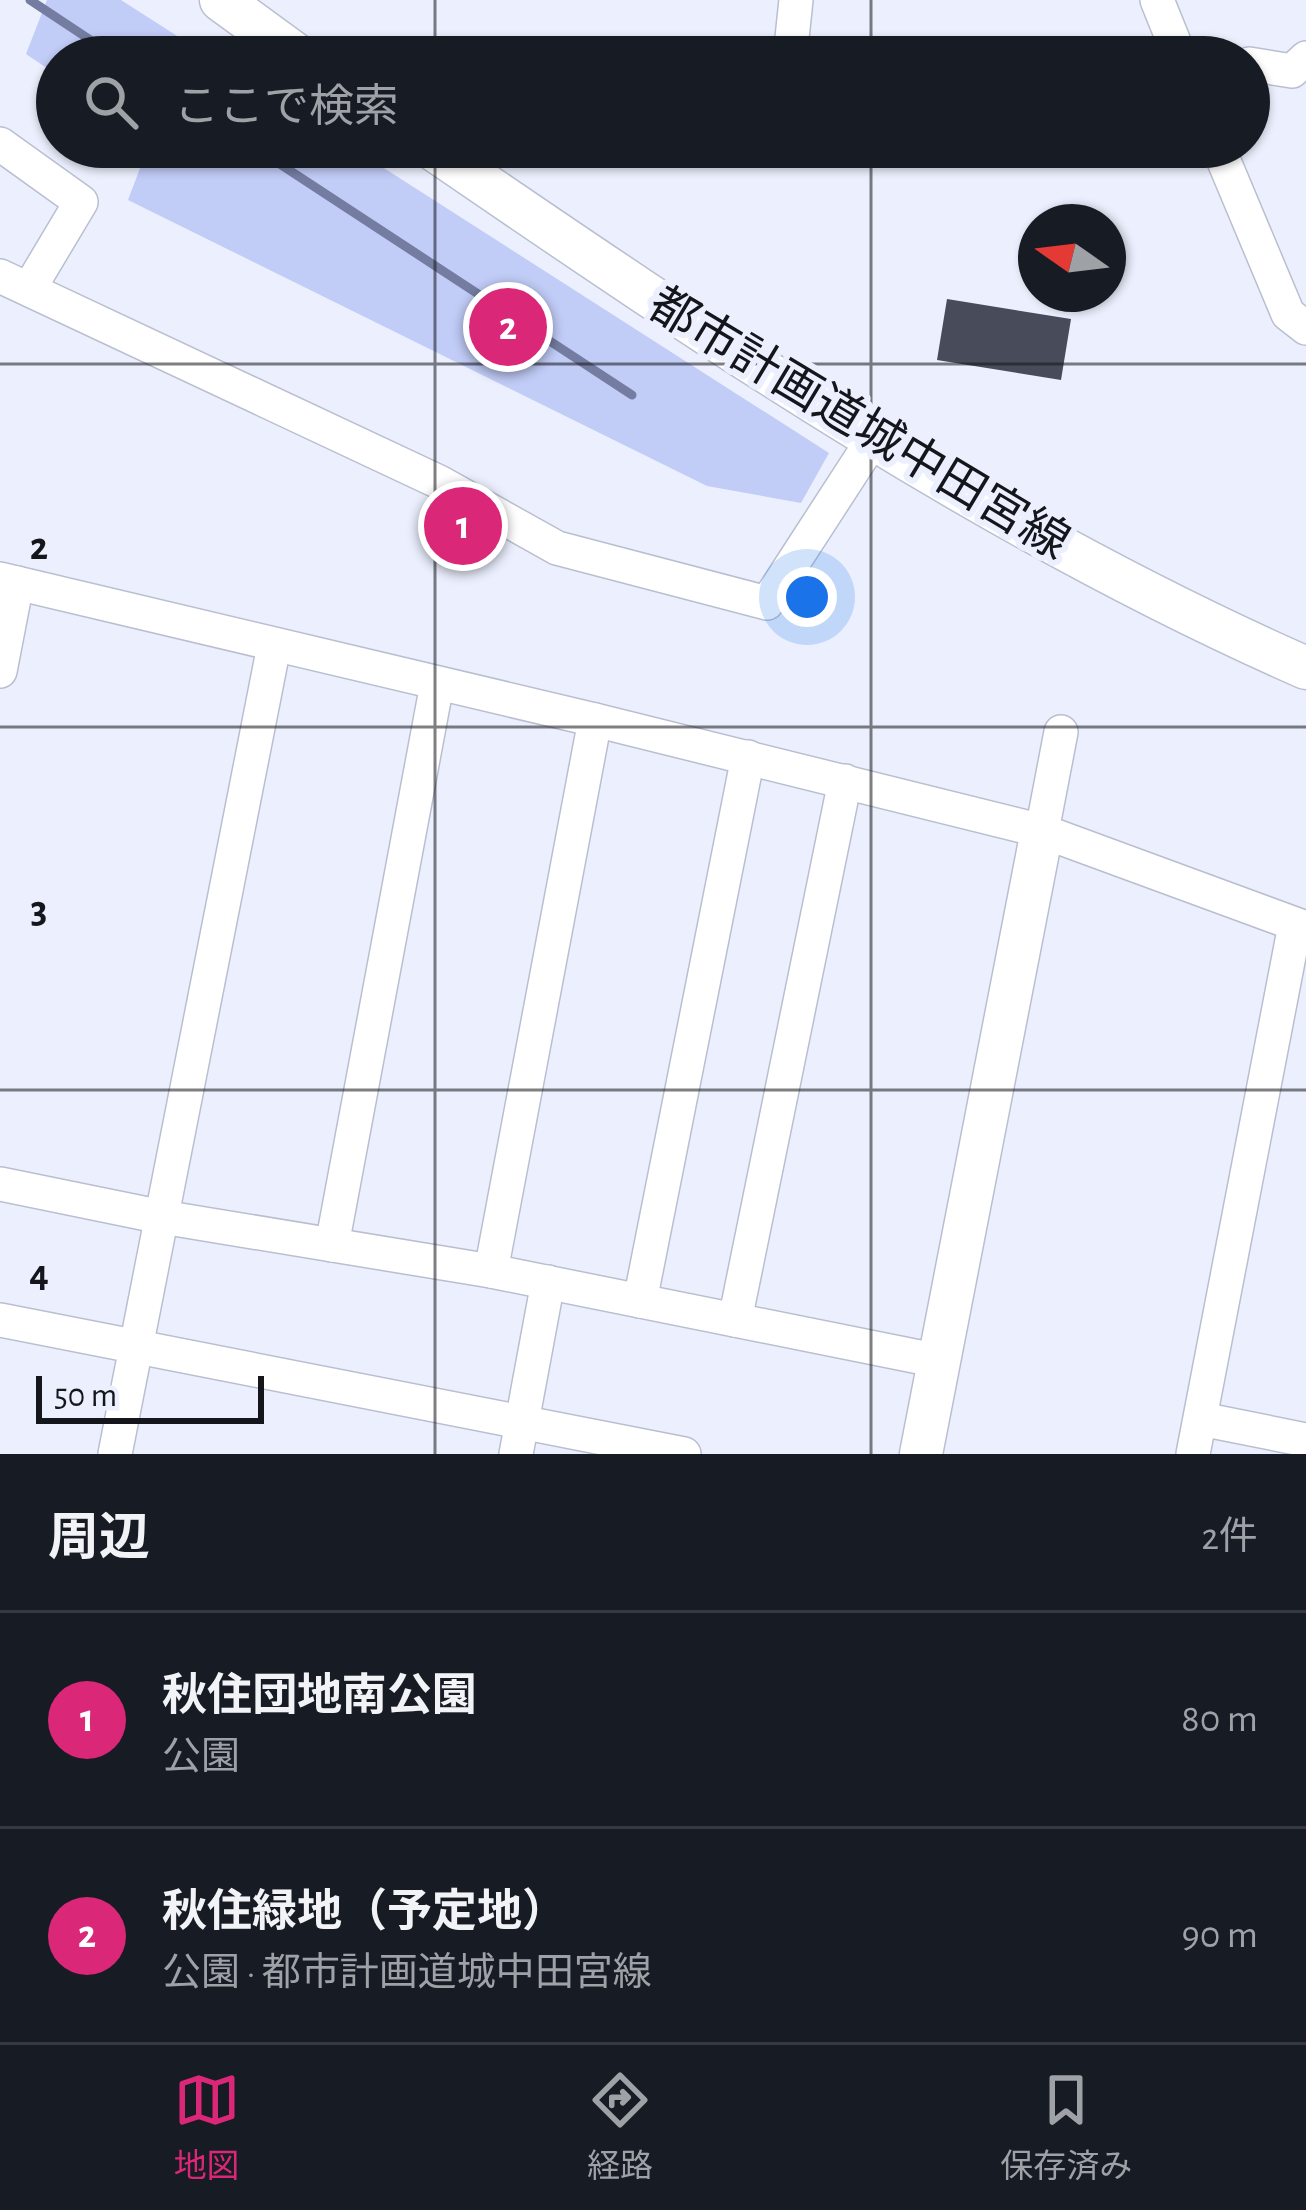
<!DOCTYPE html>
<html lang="ja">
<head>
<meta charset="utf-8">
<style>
	:root { --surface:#171b24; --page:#242831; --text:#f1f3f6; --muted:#9ea1a6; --line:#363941; --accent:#db2777 }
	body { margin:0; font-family:"Alegreya Sans","Noto Sans JP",sans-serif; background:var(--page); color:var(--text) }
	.compass { position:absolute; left:1018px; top:204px; width:108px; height:108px; border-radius:50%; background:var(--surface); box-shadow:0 3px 9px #0004; rotate:284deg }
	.scale { position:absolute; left:36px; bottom:30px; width:228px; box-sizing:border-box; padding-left:12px; border:6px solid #15161c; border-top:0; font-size:33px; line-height:42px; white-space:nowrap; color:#15161c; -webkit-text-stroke:9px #ecf0fe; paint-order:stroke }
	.you { position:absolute; left:807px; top:597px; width:42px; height:42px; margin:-30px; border:9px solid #fff; border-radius:50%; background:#1a73e8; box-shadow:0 0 0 18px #1a73e833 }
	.badge { display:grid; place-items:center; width:78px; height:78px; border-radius:50%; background:var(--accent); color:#fff; font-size:39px; font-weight:700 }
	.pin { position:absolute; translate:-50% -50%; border:6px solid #fff; box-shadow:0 3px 12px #0006 }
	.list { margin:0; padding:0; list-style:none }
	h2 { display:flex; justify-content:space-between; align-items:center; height:156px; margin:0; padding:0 48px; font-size:51px }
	h2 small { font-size:39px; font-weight:400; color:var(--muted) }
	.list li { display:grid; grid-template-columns:78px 1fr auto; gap:36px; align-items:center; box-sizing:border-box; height:216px; padding:0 48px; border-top:3px solid var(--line) }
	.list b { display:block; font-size:45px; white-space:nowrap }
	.list p { margin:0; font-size:39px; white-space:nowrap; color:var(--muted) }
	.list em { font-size:39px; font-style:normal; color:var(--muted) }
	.icon { flex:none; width:66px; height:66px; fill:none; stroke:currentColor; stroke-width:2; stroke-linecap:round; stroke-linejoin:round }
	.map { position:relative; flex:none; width:1306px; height:1454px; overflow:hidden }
	.search { position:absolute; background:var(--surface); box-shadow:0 3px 9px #0004; left:36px; right:36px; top:36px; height:132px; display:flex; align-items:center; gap:30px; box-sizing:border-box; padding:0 42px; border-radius:66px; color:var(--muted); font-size:45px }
	.sheet { height:588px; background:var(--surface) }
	nav { display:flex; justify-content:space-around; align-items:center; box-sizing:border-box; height:168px; border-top:3px solid var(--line); background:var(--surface); font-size:33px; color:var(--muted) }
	nav a { display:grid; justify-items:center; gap:6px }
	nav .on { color:var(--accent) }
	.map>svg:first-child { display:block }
</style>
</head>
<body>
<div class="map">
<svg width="1306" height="1454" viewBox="0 0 1306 1454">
	<rect width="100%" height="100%" fill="#ecf0fe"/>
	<g fill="#c1ccf7">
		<path d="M47,0H121L210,57H57V75L26,54Z"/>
		<path d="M148,147H351L829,453L801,503L707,486L128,200Z"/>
		<path d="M439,482L508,519L488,558L419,533Z"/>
	</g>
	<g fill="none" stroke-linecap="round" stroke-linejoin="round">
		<g stroke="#747da1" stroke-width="9">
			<path d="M30,0L116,57"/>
			<path d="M254,147L632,395"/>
		</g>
	</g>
	<path fill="#484c5a" d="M947,299L1071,319L1061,380L937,360Z"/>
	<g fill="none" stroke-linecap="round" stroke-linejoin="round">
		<defs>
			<g id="minor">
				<path d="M1157,0L1180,57"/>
				<path d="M790,57L796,0"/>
				<path d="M1249,64L1292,71L1306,58"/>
				<path d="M0,144L81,202L29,289"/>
				<path d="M1218,147L1288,314L1306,328"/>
				<path d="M0,276L439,482L557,548L767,603L872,441"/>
				<path d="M0,579L595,720L1042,831L1306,928"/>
				<path d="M0,671L17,583"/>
				<path d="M1042,831L1061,732"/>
				<path d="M0,1184L162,1217L491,1271L939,1361"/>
				<path d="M332,1245L437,684"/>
				<path d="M491,1271L595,720"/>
				<path d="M640,1301L748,757"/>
				<path d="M0,1320L684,1454"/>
				<path d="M735,1320L845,781"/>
				<path d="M1201,1419L1306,1440"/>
				<path d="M115,1454L274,646"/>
				<path d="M516,1454L548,1282"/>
				<path d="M1193,1454L1295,925"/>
			</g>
			<g id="tertiary">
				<path d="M221,0L299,57"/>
				<path d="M430,147C710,339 994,531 1306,668"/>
				<path d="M921,1454L1042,831"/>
			</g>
		</defs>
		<use href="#minor" stroke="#babfd0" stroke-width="36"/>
		<use href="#tertiary" stroke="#babfd0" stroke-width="45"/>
		<use href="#minor" stroke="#fff" stroke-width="33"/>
		<use href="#tertiary" stroke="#fff" stroke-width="42"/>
	</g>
	<path fill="none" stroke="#15161c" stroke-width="3" stroke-opacity="0.55" d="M435,0V57M871,0V57M435,147V1454M871,147V1454M0,364H1306M0,727H1306M0,1090H1306"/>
	<g text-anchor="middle" stroke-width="12" stroke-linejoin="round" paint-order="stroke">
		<g font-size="48" fill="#15161c" stroke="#ecf0fe">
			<text transform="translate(860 422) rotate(31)" y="17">都市計画道城中田宮線</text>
		</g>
	</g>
	<g font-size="39" text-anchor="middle" font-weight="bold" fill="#15161c" stroke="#ecf0fe" stroke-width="12" stroke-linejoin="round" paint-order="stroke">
		<text x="39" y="559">2</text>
		<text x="39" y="922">3</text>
		<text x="39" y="1286">4</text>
	</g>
</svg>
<svg class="compass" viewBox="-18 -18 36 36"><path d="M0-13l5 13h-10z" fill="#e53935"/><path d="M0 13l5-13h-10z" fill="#9ea1a6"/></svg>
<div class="scale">50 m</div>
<div class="you"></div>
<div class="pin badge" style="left:463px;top:526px">1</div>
<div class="pin badge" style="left:508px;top:327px">2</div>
<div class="search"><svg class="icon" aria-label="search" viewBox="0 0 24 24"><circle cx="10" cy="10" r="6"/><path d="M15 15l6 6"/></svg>ここで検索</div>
</div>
<section class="sheet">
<h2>周辺<small>2件</small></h2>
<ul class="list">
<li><span class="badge">1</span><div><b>秋住団地南公園</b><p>公園</p></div><em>80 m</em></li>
<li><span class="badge">2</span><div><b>秋住緑地（予定地）</b><p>公園 · 都市計画道城中田宮線</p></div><em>90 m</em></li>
</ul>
</section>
<nav>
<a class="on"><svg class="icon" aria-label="map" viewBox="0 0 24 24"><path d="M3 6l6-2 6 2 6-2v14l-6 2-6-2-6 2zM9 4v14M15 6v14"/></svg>地図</a>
<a><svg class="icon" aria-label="directions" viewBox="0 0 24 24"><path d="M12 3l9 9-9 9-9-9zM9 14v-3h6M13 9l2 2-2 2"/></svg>経路</a>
<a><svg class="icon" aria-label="saved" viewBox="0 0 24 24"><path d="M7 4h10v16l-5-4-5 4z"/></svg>保存済み</a>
</nav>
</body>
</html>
